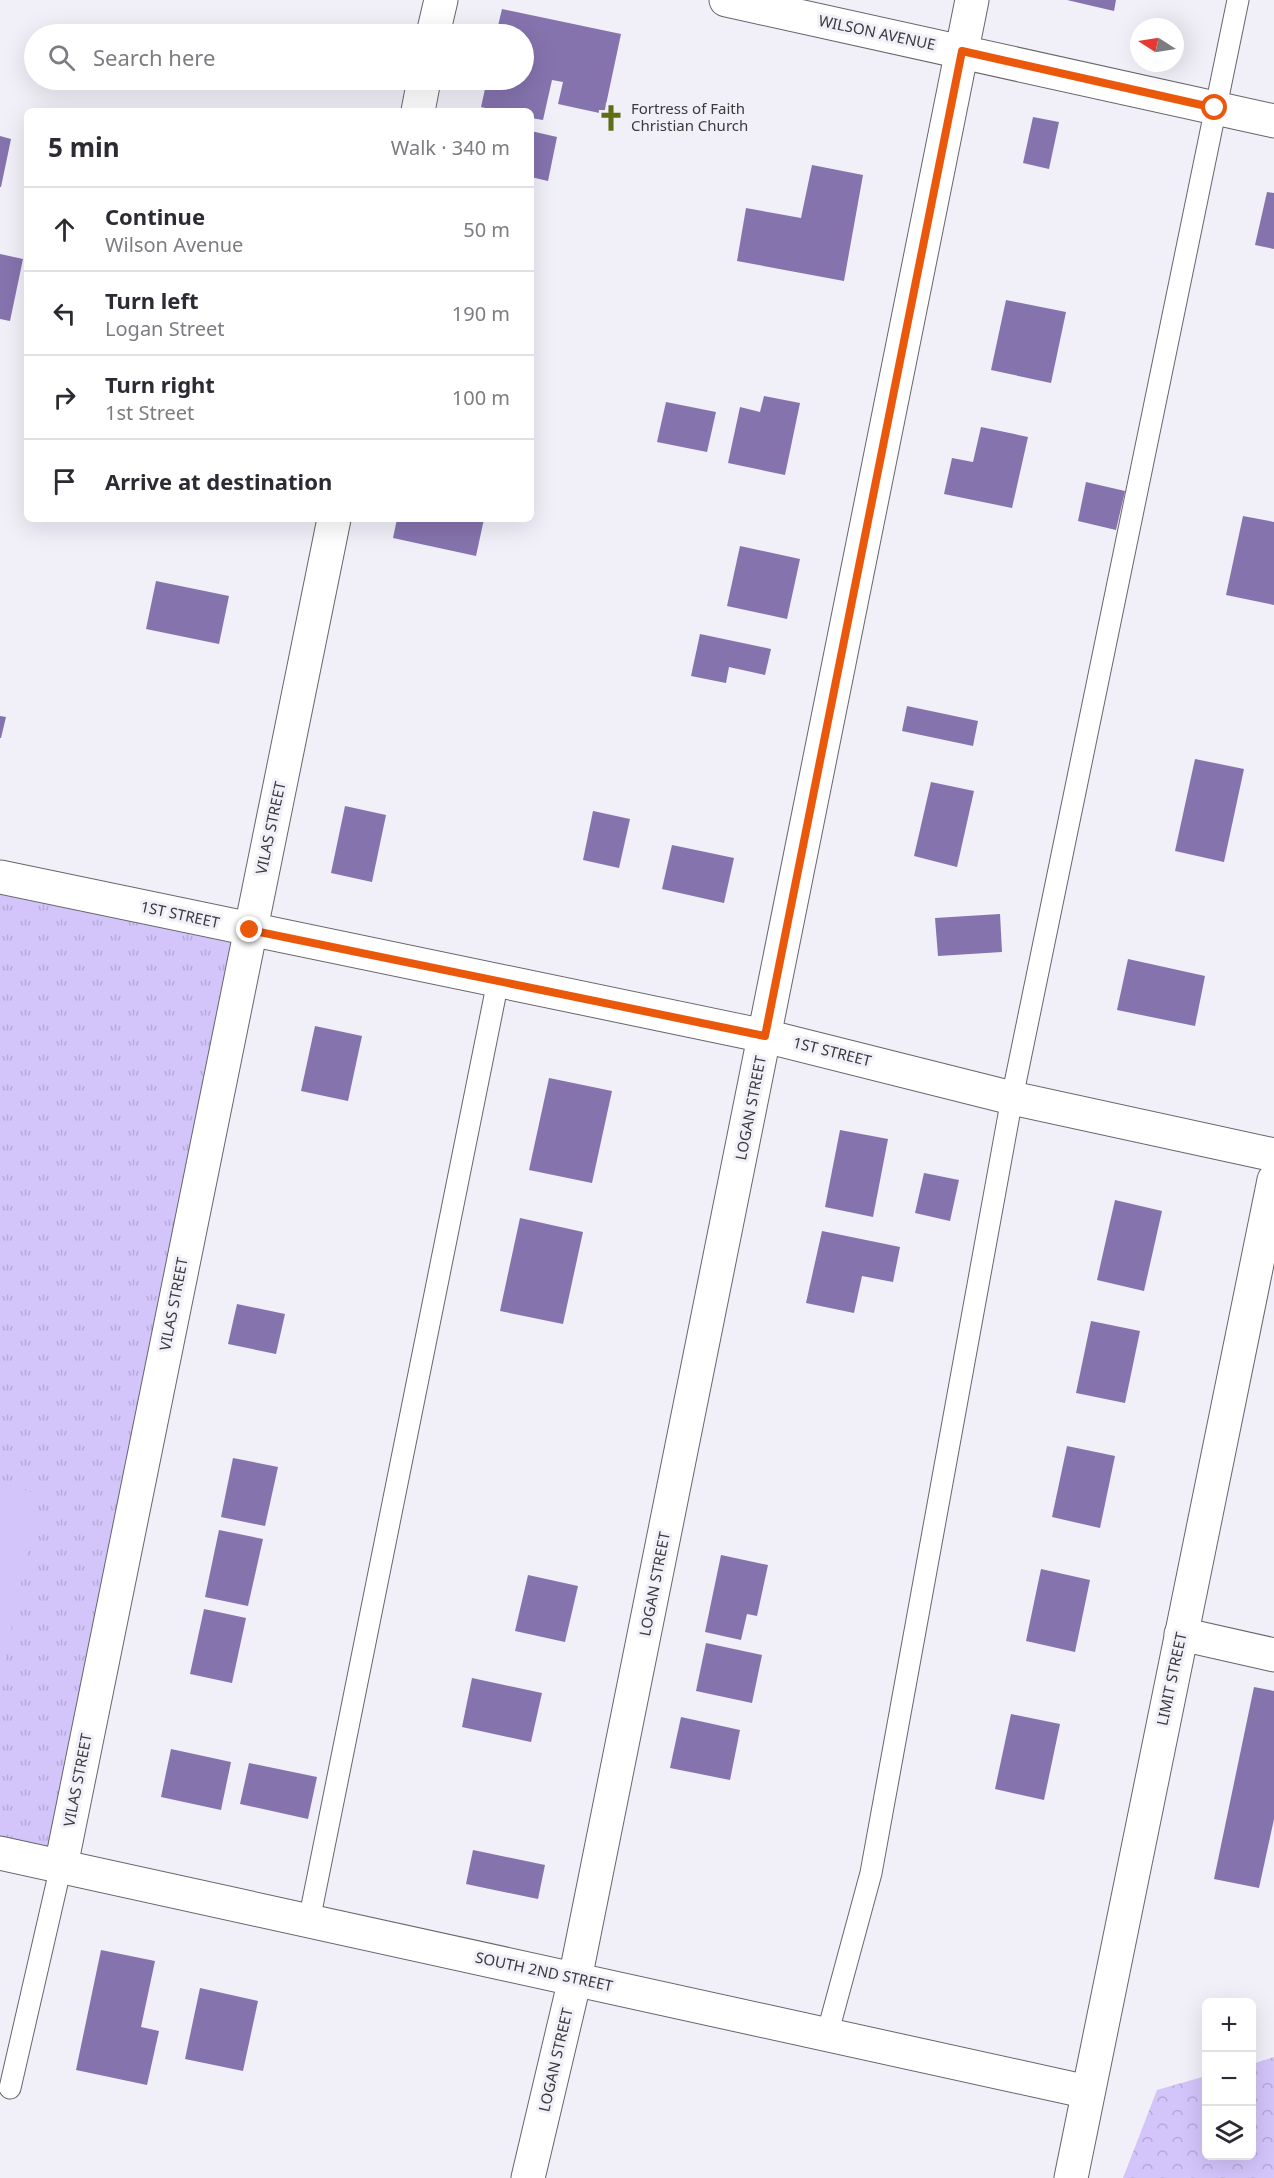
<!DOCTYPE html>
<html lang="en">
<head>
<meta charset="utf-8">
<style>
	:root { --surface:#fff; --page:#f2f2f3; --text:#2b2b33; --muted:#7c7c81; --line:#e1e1e2 }
	body { margin:0; font-family:"Noto Sans",sans-serif; background:var(--page); color:var(--text) }
	.controls { position:absolute; right:18px; bottom:18px; display:grid; overflow:hidden; border-radius:9px; box-shadow:0 6px 24px #0002 }
	.controls button { width:54px; height:54px; display:grid; place-items:center; padding:0; border:0; border-bottom:2px solid var(--line); background:var(--surface); color:var(--text); font:30px sans-serif }
	.compass { position:absolute; left:1130px; top:18px; width:54px; height:54px; border-radius:50%; background:var(--surface); box-shadow:0 6px 24px #0002; rotate:282deg }
	.stop { position:absolute; width:18px; height:18px; margin:-14px; border:4px solid #ea580c; border-radius:50%; background:#fff }
	.stop.end { background:#ea580c; border-color:#fff; box-shadow:0 2px 6px #0008 }
	.list { margin:0; padding:0; list-style:none }
	h2 { display:flex; justify-content:space-between; align-items:center; height:78px; margin:0; padding:0 24px; font-size:26px }
	h2 small { font-size:20px; font-weight:400; color:var(--muted) }
	.list li { display:grid; grid-template-columns:39px 1fr auto; gap:18px; align-items:center; box-sizing:border-box; height:84px; padding:0 24px; border-top:2px solid var(--line) }
	.list b { display:block; font-size:22px; white-space:nowrap }
	.list p { margin:0; font-size:20px; white-space:nowrap; color:var(--muted) }
	.list em { font-size:20px; font-style:normal; color:var(--muted) }
	.icon { flex:none; width:33px; height:33px; fill:none; stroke:currentColor; stroke-width:2; stroke-linecap:round; stroke-linejoin:round }
	.map { position:relative; flex:none; width:1274px; height:2178px; overflow:hidden }
	.search { position:absolute; background:var(--surface); box-shadow:0 6px 24px #0002; left:24px; top:24px; width:510px; height:66px; display:flex; align-items:center; gap:15px; box-sizing:border-box; padding:0 21px; border-radius:33px; color:var(--muted); font-size:22px }
	.panel { position:absolute; background:var(--surface); box-shadow:0 6px 24px #0002; left:24px; top:108px; width:510px; height:414px; border-radius:9px }
	.map>svg:first-child { display:block }
</style>
</head>
<body>
<div class="map">
<svg width="1274" height="2178" viewBox="0 0 1274 2178">
	<defs>
		<pattern id="forest-crowns" width="20" height="18" patternUnits="userSpaceOnUse" patternTransform="scale(1.5)"><rect width="20" height="18" fill="#d3c4fa"/><path d="M2 6a3 3 0 1 1 6 0M12 15a3 3 0 1 1 6 0" fill="none" stroke="#b6a9d7"/></pattern>
		<pattern id="park-tufts" width="24" height="20" patternUnits="userSpaceOnUse" patternTransform="scale(1.5)"><rect width="24" height="20" fill="#d3c4fa"/><path d="M3 7l-1-3M5 7V3M7 7l1-3M15 17l-1-3M17 17v-4M19 17l1-3" fill="none" stroke="#b6a9d7"/></pattern>
	</defs>
	<rect width="100%" height="100%" fill="#f1eff8"/>
	<path fill="url(#forest-crowns)" d="M1274,2057V2178H1123L1157,2090L1206,2076V2156H1252V2064Z"/>
	<path fill="url(#park-tufts)" d="M0,877L250,930L61,1866L0,1853Z"/>
	<path fill="#d3c4fa" d="M0,1484L39,1494L0,1684Z"/>
	<g fill="#8573ae">
		<path d="M1067,0H1116L1114,11Z"/>
		<path d="M502,9L621,34L604,114L558,104L563,82L552,80L543,120L531,118V111H499L481,107L487,80H524V34H496Z"/>
		<path d="M1033,117L1059,122L1049,169L1023,163Z"/>
		<path d="M531,131L557,137L548,181L531,177Z"/>
		<path d="M0,136L11,139L1,187H0Z"/>
		<path d="M812,165L863,175L844,281L737,261L746,208L801,218Z"/>
		<path d="M1267,192L1274,193V249L1255,245Z"/>
		<path d="M0,254L23,259L10,321L0,319Z"/>
		<path d="M1006,300L1066,312L1051,383L991,370Z"/>
		<path d="M764,396L800,403L785,475L728,463L740,407L760,412Z"/>
		<path d="M666,402L716,412L707,452L657,442Z"/>
		<path d="M981,427L1028,437L1012,508L944,494L952,458L973,462Z"/>
		<path d="M1086,482L1125,491L1116,530L1078,521Z"/>
		<path d="M1243,516L1274,522V605L1226,595Z"/>
		<path d="M397,519H484L476,556L393,538Z"/>
		<path d="M740,546L800,559L787,619L727,606Z"/>
		<path d="M156,581L229,596L219,644L146,629Z"/>
		<path d="M700,634L771,649L765,675L729,667L726,683L691,676Z"/>
		<path d="M907,706L978,721L973,746L902,731Z"/>
		<path d="M0,716L6,717L1,738H0Z"/>
		<path d="M1195,759L1244,769L1224,862L1175,851Z"/>
		<path d="M931,782L974,791L957,867L914,856Z"/>
		<path d="M345,806L386,815L372,882L331,873Z"/>
		<path d="M593,811L630,819L619,868L583,860Z"/>
		<path d="M672,845L734,858L724,903L662,889Z"/>
		<path d="M1000,914L1002,952L938,956L935,918Z"/>
		<path d="M1128,959L1205,976L1195,1026L1117,1010Z"/>
		<path d="M315,1026L362,1036L348,1101L301,1091Z"/>
		<path d="M549,1078L612,1091L592,1183L529,1170Z"/>
		<path d="M840,1130L888,1139L873,1217L825,1207Z"/>
		<path d="M924,1173L959,1180L950,1221L915,1213Z"/>
		<path d="M1115,1200L1162,1211L1144,1291L1097,1280Z"/>
		<path d="M520,1218L583,1232L563,1324L500,1311Z"/>
		<path d="M822,1231L900,1247L893,1282L862,1276L854,1313L806,1303Z"/>
		<path d="M237,1304L285,1314L276,1354L228,1344Z"/>
		<path d="M1091,1321L1140,1331L1125,1403L1076,1393Z"/>
		<path d="M1067,1446L1115,1456L1100,1528L1052,1517Z"/>
		<path d="M233,1458L278,1467L265,1526L221,1517Z"/>
		<path d="M219,1530L263,1539L248,1606L205,1597Z"/>
		<path d="M721,1555L768,1565L757,1616L747,1614L741,1640L705,1632Z"/>
		<path d="M1041,1569L1090,1580L1075,1652L1026,1641Z"/>
		<path d="M528,1575L578,1586L565,1642L515,1631Z"/>
		<path d="M204,1609L246,1618L232,1683L190,1674Z"/>
		<path d="M706,1643L762,1655L752,1703L696,1691Z"/>
		<path d="M472,1678L542,1693L531,1742L462,1727Z"/>
		<path d="M1254,1687L1274,1691V1819L1259,1888L1214,1879Z"/>
		<path d="M1011,1714L1060,1724L1044,1800L995,1789Z"/>
		<path d="M681,1717L740,1730L730,1780L670,1768Z"/>
		<path d="M171,1749L231,1762L221,1810L161,1797Z"/>
		<path d="M249,1763L317,1777L308,1819L240,1804Z"/>
		<path d="M473,1850L545,1865L538,1899L466,1884Z"/>
		<path d="M101,1950L155,1961L141,2027L159,2031L147,2085L76,2070Z"/>
		<path d="M200,1988L258,2001L243,2071L185,2059Z"/>
	</g>
	<g fill="none" stroke-linecap="round" stroke-linejoin="round">
		<defs>
			<g id="service">
				<path d="M309,1921L498,981"/>
				<path d="M827,2035L871,1873L1012,1098L1238,0"/>
				<path d="M10,2088L61,1866"/>
			</g>
			<g id="minor">
				<path d="M726,0L1274,121"/>
				<path d="M433,34L441,0"/>
				<path d="M418,111L424,80"/>
				<path d="M0,877L765,1036L1012,1098L1274,1155"/>
				<path d="M1181,1634L1274,1655"/>
				<path d="M0,1853L1088,2092"/>
				<path d="M61,1866L334,519"/>
				<path d="M528,2178L575,1979L972,0"/>
			</g>
			<path id="tertiary" d="M1071,2178L1274,1180"/>
		</defs>
		<use href="#service" stroke="#67656c" stroke-width="23"/>
		<use href="#minor" stroke="#67656c" stroke-width="35"/>
		<use href="#tertiary" stroke="#67656c" stroke-width="35"/>
		<use href="#service" stroke="#fff" stroke-width="21"/>
		<use href="#minor" stroke="#fff" stroke-width="33"/>
		<use href="#tertiary" stroke="#fff" stroke-width="33"/>
	</g>
	<g fill="none" stroke-linecap="round" stroke-linejoin="round">
		<path stroke="#ea580c" stroke-width="8" d="M250,930L765,1036L962,51L1215,108"/>
	</g>
	<defs>
		<symbol id="church-bare" viewBox="-9 -9 18 18"><path d="M-1.2-6h2.4v3.5h3.3v2.4h-3.3V6h-2.4V-.1h-3.3v-2.4h3.3Z" fill="#606d15" stroke="#f1eff8" stroke-width="2.5" paint-order="stroke"/></symbol>
	</defs>
	<g fill-rule="evenodd">
		<use href="#church-bare" x="592" y="99" width="38" height="38"/>
	</g>
	<g text-anchor="middle" stroke-width="6" stroke-linejoin="round" paint-order="stroke">
		<g font-size="15" fill="#3a393c" stroke="#f1eff8">
			<text transform="translate(877 33) rotate(12)" y="5">WILSON AVENUE</text>
			<text transform="translate(271 828) rotate(-78)" y="5">VILAS STREET</text>
			<text transform="translate(180 915) rotate(12)" y="5">1ST STREET</text>
			<text transform="translate(832 1052) rotate(14)" y="5">1ST STREET</text>
			<text transform="translate(751 1108) rotate(-79)" y="5">LOGAN STREET</text>
			<text transform="translate(174 1304) rotate(-79)" y="5">VILAS STREET</text>
			<text transform="translate(655 1584) rotate(-79)" y="5">LOGAN STREET</text>
			<text transform="translate(1172 1679) rotate(-78)" y="5">LIMIT STREET</text>
			<text transform="translate(78 1780) rotate(-79)" y="5">VILAS STREET</text>
			<text transform="translate(544 1972) rotate(12)" y="5">SOUTH 2ND STREET</text>
			<text transform="translate(556 2060) rotate(-77)" y="5">LOGAN STREET</text>
		</g>
		<g font-size="15" fill="#3a393c" stroke="#f1eff8" text-anchor="start">
			<text x="631" y="114">Fortress of Faith<tspan x="631" dy="17">Christian Church</tspan></text>
		</g>
	</g>
</svg>
<div class="controls">
<button>+</button>
<button>−</button>
<button><svg class="icon" aria-label="layers" viewBox="0 0 24 24"><path d="M12 4l9 5-9 5-9-5zM3 14l9 5 9-5"/></svg></button>
</div>
<svg class="compass" viewBox="-18 -18 36 36"><path d="M0-13l5 13h-10z" fill="#e53935"/><path d="M0 13l5-13h-10z" fill="#7c7c81"/></svg>
<div class="stop" style="left:1215px;top:108px"></div>
<div class="stop end" style="left:250px;top:930px"></div>
<div class="search"><svg class="icon" aria-label="search" viewBox="0 0 24 24"><circle cx="10" cy="10" r="6"/><path d="M15 15l6 6"/></svg>Search here</div>
<section class="panel">
<h2>5 min<small>Walk · 340 m</small></h2>
<ul class="list">
<li><svg class="icon" aria-label="ahead" viewBox="0 0 24 24"><path d="M12 20V5M6 11l6-6 6 6"/></svg><div><b>Continue</b><p>Wilson Avenue</p></div><em>50 m</em></li>
<li><svg class="icon" aria-label="left" viewBox="0 0 24 24"><path d="M17 20v-9H6M10 6l-5 5 5 5"/></svg><div><b>Turn left</b><p>Logan Street</p></div><em>190 m</em></li>
<li><svg class="icon" aria-label="right" viewBox="0 0 24 24"><path d="M7 20v-9h11M14 6l5 5-5 5"/></svg><div><b>Turn right</b><p>1st Street</p></div><em>100 m</em></li>
<li><svg class="icon" aria-label="arrive" viewBox="0 0 24 24"><path d="M6 21V4h12l-3 4 3 4H6"/></svg><div><b>Arrive at destination</b></div></li>
</ul>
</section>
</div>
</body>
</html>
